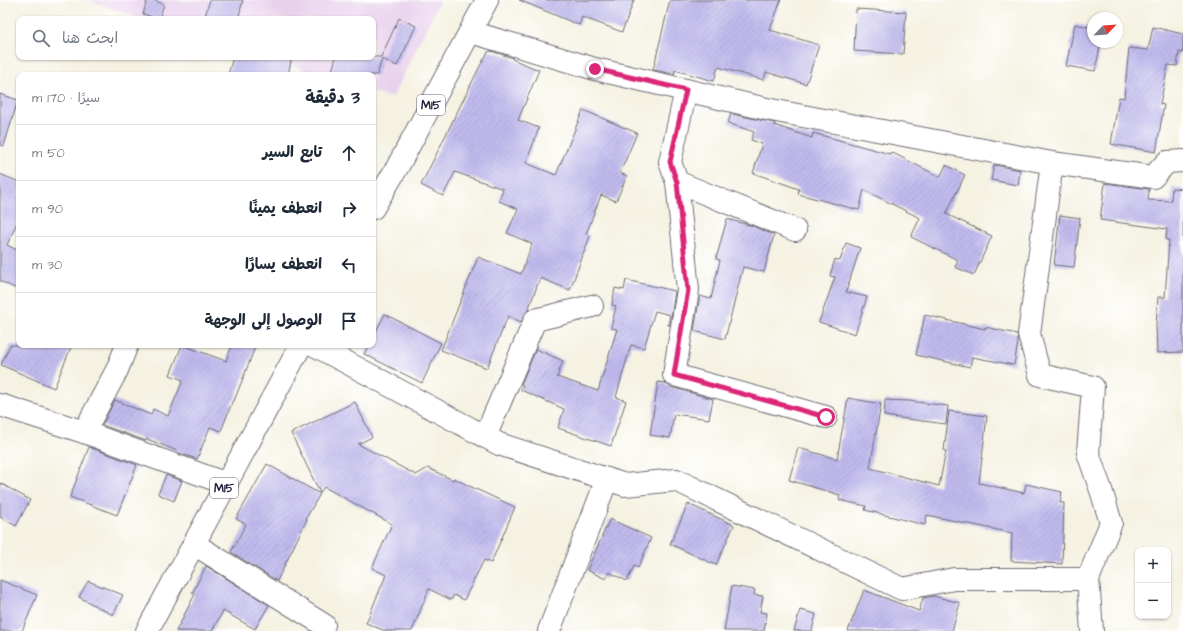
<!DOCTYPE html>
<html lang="ar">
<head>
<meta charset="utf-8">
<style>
	:root { --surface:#fff; --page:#f2f2f3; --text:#1f2937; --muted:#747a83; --line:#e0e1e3 }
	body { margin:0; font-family:"Architects Daughter","Playpen Sans Arabic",sans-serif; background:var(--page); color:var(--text); direction:rtl }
	.controls { position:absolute; right:12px; bottom:12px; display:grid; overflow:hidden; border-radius:8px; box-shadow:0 1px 3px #0004 }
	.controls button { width:36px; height:36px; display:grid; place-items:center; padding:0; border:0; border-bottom:1px solid var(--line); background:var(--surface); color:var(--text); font:20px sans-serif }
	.compass { position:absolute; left:1087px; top:12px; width:36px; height:36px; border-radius:50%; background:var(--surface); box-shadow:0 1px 3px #0004; rotate:65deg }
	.stop { position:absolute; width:12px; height:12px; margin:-9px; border:3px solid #db2777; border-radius:50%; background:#fff }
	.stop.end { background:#db2777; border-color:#fff; box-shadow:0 1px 4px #0008 }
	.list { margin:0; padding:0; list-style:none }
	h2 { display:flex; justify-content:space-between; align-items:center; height:52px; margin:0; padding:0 16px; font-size:17px }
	h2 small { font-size:13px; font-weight:400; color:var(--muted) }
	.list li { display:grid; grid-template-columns:26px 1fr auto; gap:12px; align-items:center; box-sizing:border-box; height:56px; padding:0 16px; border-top:1px solid var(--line) }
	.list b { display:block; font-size:15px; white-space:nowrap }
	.list em { font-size:13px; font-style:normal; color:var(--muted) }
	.icon { flex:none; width:22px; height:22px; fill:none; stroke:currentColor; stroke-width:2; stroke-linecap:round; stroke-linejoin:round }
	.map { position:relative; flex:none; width:1183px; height:631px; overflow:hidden; direction:ltr }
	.search { position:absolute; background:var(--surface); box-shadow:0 1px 3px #0004; left:16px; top:16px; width:360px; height:44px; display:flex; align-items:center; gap:10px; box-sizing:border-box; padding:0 14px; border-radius:8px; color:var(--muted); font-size:15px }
	.panel { position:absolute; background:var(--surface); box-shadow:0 1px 3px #0004; left:16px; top:72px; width:360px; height:276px; border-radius:8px; direction:rtl }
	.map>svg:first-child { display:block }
</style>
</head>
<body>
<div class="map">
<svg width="1183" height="631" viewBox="0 0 1183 631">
	<defs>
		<pattern id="building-hatch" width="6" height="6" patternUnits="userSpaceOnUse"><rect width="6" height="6" fill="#c0baed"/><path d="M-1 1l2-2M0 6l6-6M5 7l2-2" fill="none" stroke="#a5a0cc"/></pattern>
	</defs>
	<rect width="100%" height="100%" fill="#fff"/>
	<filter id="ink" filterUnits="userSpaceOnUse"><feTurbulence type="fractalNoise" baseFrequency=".025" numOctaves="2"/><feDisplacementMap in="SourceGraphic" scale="8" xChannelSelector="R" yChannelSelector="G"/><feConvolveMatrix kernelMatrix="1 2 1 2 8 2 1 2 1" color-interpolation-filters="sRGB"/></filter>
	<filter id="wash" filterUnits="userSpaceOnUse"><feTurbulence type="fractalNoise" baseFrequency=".012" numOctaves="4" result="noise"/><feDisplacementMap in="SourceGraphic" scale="16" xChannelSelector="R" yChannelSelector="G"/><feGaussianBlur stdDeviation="0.9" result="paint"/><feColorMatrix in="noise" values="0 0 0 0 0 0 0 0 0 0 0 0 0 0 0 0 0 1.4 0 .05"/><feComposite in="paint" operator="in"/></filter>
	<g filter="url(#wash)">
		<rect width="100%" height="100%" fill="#f5f2e2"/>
		<path fill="#e9d1ed" d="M88,0H440L392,98L373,92V75H323L263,57H373V19H142Z"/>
		<g id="blocks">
			<g fill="url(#building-hatch)">
				<path d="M147,0H153L164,4L159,19L143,14Z"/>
				<path d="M210,0H243L238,19H204Z"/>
				<path d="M519,0H634L622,32L582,17L579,25Z"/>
				<path d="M670,0H781L770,30L819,45L806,84L766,72L764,80L718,67L714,81L675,70L674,74L653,70Z"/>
				<path d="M856,9L906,12L903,54L854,51Z"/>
				<path d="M399,18L416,26L397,66L382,59L377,75H348L332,71L336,57H381Z"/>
				<path d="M1075,24L1093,28V42H1101L1095,71L1066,66Z"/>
				<path d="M1153,27L1183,34V53L1179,52L1177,66L1168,65L1160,104L1164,105L1156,152L1111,144L1119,97L1124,98L1129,48L1148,50Z"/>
				<path d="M491,51L513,58L512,59L539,70L518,120L539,128L526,163L556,175L583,110L637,133L620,173L627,176L616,201L601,195L586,234L590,236L570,290L540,278L528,310L521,322L508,316L487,368L441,350L478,257L521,274L532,244L507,233L518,209L499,201L503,189L455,172L443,196L421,185L480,66L488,52Z"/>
				<path d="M233,57H292L288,75H228Z"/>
				<path d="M0,94L18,100L4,146L0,145Z"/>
				<path d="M731,114L775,123L774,125L812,138L813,133L890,154L891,152L940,177L946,165L965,175L946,214L992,236L974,275L955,267L958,260L911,237L920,218L864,190L859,210L798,194L799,189L753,173L762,144L751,140L754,132L728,123Z"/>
				<path d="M994,165L1020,170L1018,185L991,180Z"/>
				<path d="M0,174L19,182V218L7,245L19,251V290L0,281Z"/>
				<path d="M1105,183L1149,189L1148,200L1171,201L1172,188L1183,189V352L1157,353L1156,325L1158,297H1165L1169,240H1166L1167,229L1100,220Z"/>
				<path d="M1060,215L1080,218L1074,267L1054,265Z"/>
				<path d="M727,219L753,226L774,235L764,272L743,267L725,339L694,331L700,296L711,299L720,260L716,259Z"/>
				<path d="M846,243L860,248L846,292L867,297L855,334L819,322L835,277L830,276L835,259L840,261Z"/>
				<path d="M626,280L675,291L670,325H668L670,315L655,311L644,348L631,345L616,397L626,401L611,446L558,428L564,409L521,390L523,385L521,384L536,349L563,361L557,377L598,391L617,329L611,328L616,306L612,305L615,288L624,290Z"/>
				<path d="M385,314L441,343L422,383L364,354L369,345H373V337Z"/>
				<path d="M925,315L985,329V327L1017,334L1018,342L1014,365L972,357L970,367L916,355Z"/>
				<path d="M10,345H72L54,388L1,365Z"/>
				<path d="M182,345L226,361L232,345H256L234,401L233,400L221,431L210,427L197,459L176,452L177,451L147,439L146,441L102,425L115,400L151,415L153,409L168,416L183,380L170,375Z"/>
				<path d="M658,382L665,383L671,387L713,399L709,419L674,414L670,438L650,435Z"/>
				<path d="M848,398L881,404L870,468L939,486L946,451H944L949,411L987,416L979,483L1024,493L1026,484L1062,492L1060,503H1064L1062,564L1011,561L1012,533L927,515L925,525L865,510L866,506L839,500L840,495L789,480L798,448L837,459Z"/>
				<path d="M885,400L909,401L948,406L946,424L884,416Z"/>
				<path d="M355,402L372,437L358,444L416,475L428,468L453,480L454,478L467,485L515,507L491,563L484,560L464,600L454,595L451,600L429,589L412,631H385L366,623L386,575L372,568L392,524L324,487L320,493L291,433Z"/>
				<path d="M89,447L137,465L117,515L70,497Z"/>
				<path d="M267,464L320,494L306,518L307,519L277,581L231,552L246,524L236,519Z"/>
				<path d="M166,475L182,481L174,501L158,494Z"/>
				<path d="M0,483L30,500L16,526L0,517Z"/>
				<path d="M688,504L734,525L716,565L670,544Z"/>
				<path d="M610,519L651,538L638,568L634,566L627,581L609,572L606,579L587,570Z"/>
				<path d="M206,566L269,605L255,629L223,611L212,631H176L195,594L192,593Z"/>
				<path d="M0,580L37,595L22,631H0Z"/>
				<path d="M88,581L123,595L113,615L79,597Z"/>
				<path d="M732,586L755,590L754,595L763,596L760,612L767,613L764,631H724Z"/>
				<path d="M864,590L919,611L923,598L934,596L960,603L952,631H848Z"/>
				<path d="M800,610L816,614L812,631H794Z"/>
			</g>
		</g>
	</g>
	<g filter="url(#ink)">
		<use href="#blocks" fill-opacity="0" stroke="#6c6b75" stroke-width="1"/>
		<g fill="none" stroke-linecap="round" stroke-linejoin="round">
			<defs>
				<g id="minor">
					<path d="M471,32L595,69L771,110L1052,163L1153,177L1167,162L1183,161"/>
					<path d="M686,90L670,162L677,182L688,290L674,375L826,417"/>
					<path d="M1052,163L1029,334L1040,375L1093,387L1088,453L1102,493L1111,523L1088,579L1092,631"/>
					<path d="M677,182L795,230"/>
					<path d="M314,345L499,444L625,485L676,480L902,589L954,579H1088"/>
					<path d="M0,405L84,432L227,484"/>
					<path d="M84,432L117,370L127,345"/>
					<path d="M485,437L535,320L592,306"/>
					<path d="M194,544L324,625"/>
					<path d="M549,631L607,479"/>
				</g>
				<g id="highway">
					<path d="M373,208L398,166L487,0"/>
					<path d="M147,631L301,345"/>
				</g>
			</defs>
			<use href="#minor" stroke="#6c6b75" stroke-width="24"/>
			<use href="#highway" stroke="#6c6b75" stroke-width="24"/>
			<use href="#minor" stroke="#fff" stroke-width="22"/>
			<use href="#highway" stroke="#fff" stroke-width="22"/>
		</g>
	</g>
	<g fill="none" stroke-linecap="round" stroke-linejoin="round" filter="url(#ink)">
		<path stroke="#db2777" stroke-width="5" d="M595,69L686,90L670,162L677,182L688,290L674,375L826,417"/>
	</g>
	<g text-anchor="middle" stroke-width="3" stroke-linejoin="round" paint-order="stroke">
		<g fill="#fff" stroke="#646476" stroke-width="1">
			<rect x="417" y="95" width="28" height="20" rx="3"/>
			<rect x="210" y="478" width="28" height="20" rx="3"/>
		</g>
		<g font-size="12" font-weight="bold" fill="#22223b">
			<text x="431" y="109">M15</text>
			<text x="224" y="492">M15</text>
		</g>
	</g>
</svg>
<div class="controls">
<button>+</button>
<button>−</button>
</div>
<svg class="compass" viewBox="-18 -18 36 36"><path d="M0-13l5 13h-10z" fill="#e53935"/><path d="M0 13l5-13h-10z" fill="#747a83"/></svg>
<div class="stop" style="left:826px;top:417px"></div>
<div class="stop end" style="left:595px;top:69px"></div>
<div class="search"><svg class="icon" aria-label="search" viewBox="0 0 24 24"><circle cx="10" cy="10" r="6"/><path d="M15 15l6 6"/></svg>ابحث هنا</div>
<section class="panel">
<h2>3 دقيقة<small>سيرًا · 170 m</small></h2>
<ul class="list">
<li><svg class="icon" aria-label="ahead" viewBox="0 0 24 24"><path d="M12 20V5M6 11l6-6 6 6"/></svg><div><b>تابع السير</b></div><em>50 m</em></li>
<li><svg class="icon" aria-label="right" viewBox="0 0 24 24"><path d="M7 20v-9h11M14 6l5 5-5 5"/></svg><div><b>انعطف يمينًا</b></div><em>90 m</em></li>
<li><svg class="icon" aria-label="left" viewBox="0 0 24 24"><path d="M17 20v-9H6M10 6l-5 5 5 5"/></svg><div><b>انعطف يسارًا</b></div><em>30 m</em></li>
<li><svg class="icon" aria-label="arrive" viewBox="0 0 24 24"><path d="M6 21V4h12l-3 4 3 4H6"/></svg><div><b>الوصول إلى الوجهة</b></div></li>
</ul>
</section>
</div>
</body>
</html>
